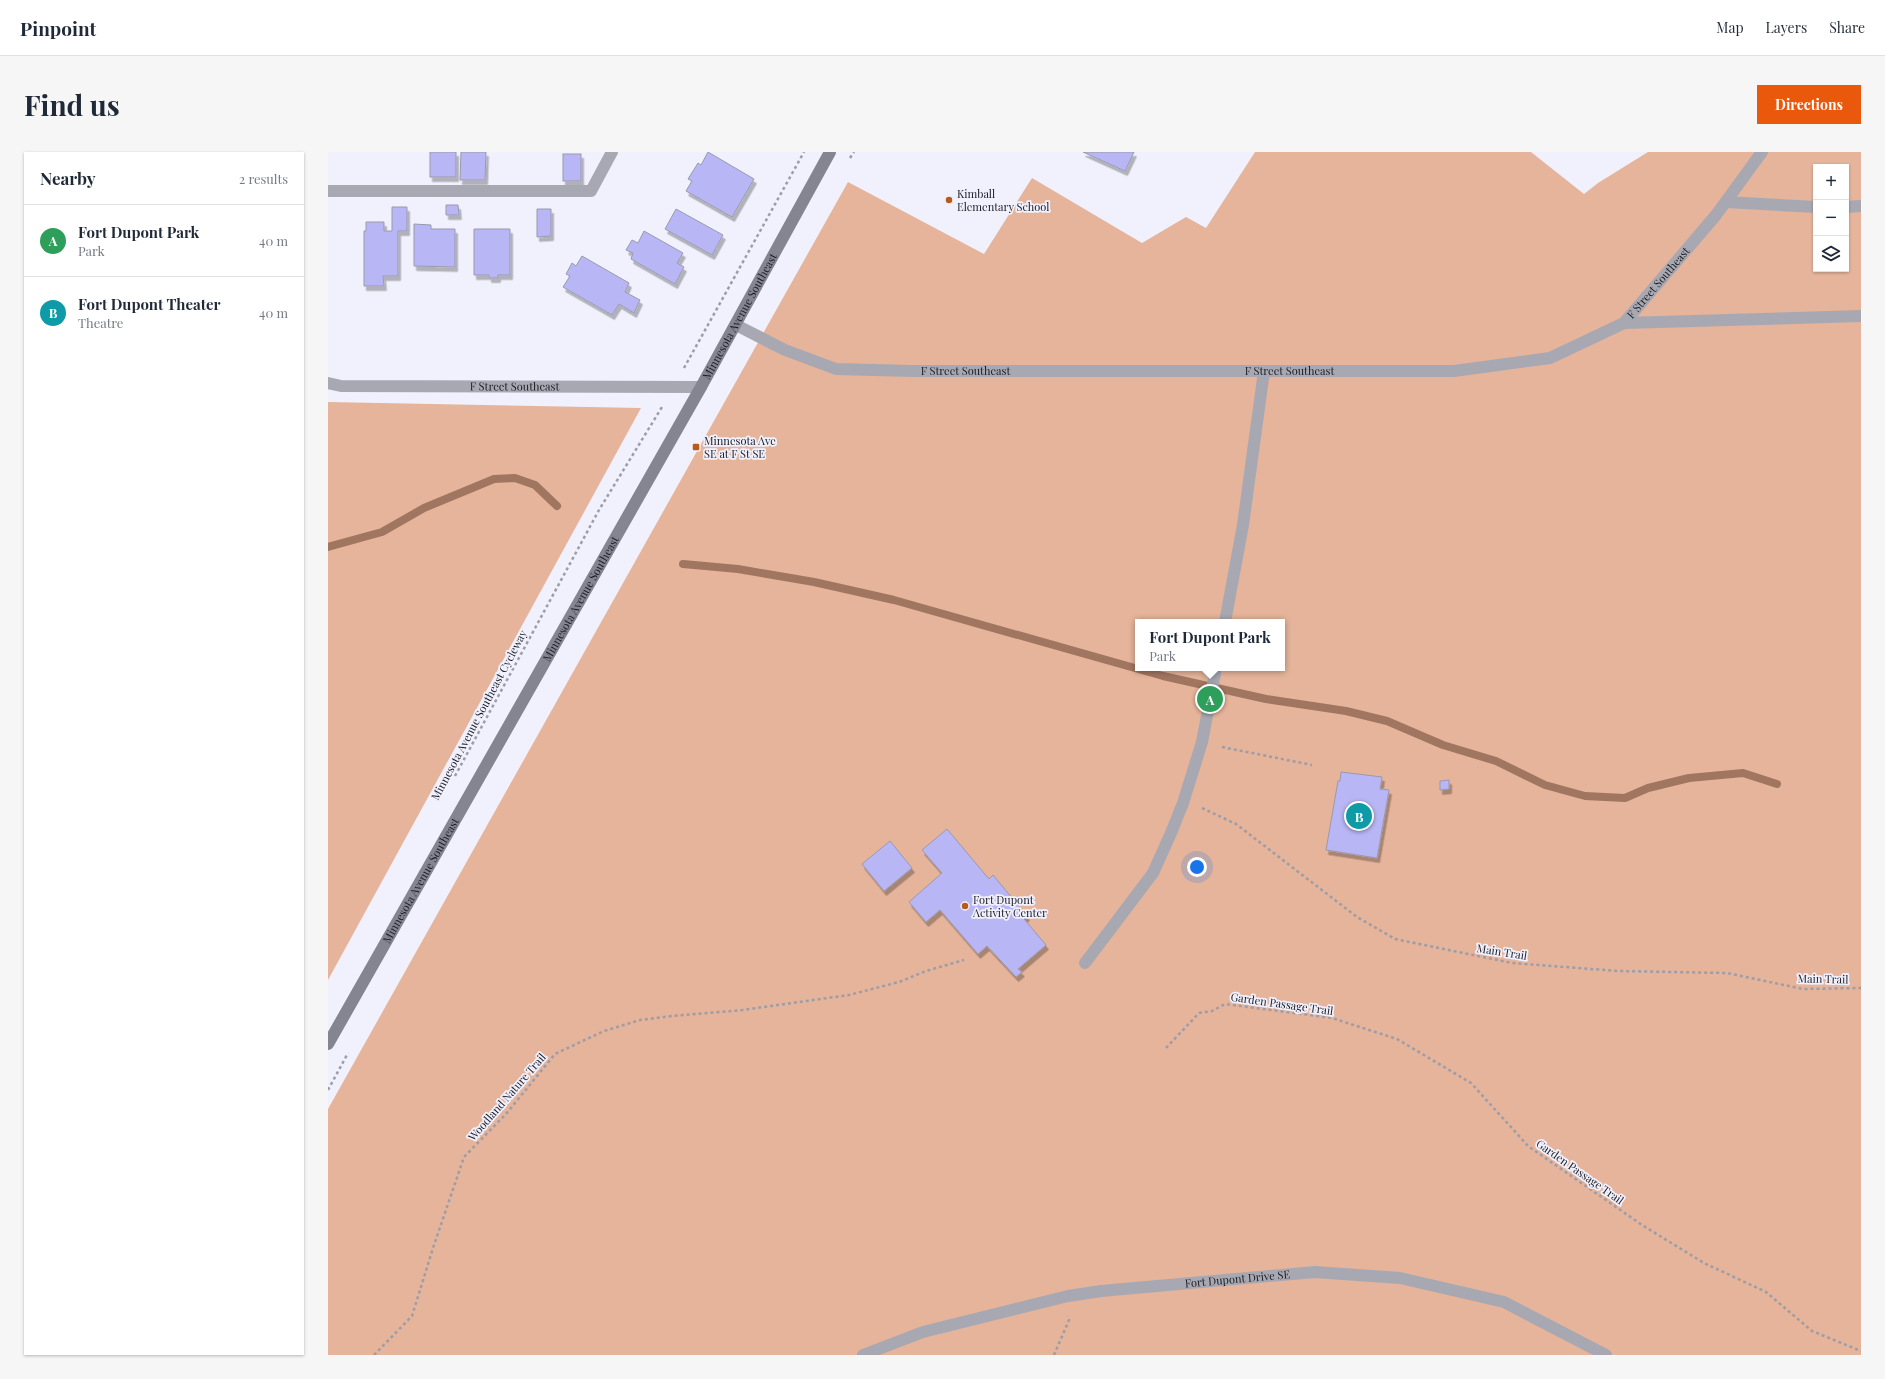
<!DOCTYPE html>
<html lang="en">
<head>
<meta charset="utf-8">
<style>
	:root { --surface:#fff; --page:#f6f6f7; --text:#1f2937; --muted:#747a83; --line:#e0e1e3; --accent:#ea580c }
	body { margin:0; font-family:"Playfair Display",serif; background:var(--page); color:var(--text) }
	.controls { position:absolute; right:12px; top:12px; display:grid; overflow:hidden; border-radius:0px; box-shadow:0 1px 3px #0004 }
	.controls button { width:36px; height:36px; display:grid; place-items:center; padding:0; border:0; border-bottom:1px solid var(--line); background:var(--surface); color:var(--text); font:20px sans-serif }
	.you { position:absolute; left:869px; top:715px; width:14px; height:14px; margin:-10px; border:3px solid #fff; border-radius:50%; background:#1a73e8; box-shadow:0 0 0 6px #1a73e833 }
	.badge { display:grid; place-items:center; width:26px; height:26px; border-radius:50%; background:var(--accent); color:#fff; font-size:13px; font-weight:700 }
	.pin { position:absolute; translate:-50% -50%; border:2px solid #fff; box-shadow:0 1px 4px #0006 }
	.popup { position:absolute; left:807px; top:467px; width:150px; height:52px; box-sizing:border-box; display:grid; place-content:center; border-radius:0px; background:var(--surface); filter:drop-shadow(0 1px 3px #0005); font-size:13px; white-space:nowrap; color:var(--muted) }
	.popup b { font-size:15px; color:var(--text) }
	.popup::after { content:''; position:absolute; left:50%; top:100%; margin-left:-8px; border:8px solid transparent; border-top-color:var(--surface) }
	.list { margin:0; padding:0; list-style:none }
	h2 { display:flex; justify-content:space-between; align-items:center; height:52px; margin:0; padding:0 16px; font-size:17px }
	h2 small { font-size:13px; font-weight:400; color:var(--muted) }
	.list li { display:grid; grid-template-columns:26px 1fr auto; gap:12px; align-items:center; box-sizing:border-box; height:72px; padding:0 16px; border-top:1px solid var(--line) }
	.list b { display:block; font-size:15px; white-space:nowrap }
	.list p { margin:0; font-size:13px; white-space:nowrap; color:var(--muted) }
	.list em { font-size:13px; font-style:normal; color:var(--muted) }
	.icon { flex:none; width:22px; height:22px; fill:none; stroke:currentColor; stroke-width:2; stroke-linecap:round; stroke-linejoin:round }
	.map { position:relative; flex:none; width:1533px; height:1203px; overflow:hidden; border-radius:0px }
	header { display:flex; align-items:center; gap:24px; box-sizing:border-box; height:56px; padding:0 20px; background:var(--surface); border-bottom:1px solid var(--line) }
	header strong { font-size:19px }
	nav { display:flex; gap:22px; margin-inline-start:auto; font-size:14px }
	.intro { display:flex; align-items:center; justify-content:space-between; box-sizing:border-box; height:96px; padding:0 24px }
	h1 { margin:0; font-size:28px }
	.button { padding:10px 18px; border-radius:0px; background:var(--accent); color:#fff; font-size:14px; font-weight:700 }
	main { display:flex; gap:24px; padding:0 24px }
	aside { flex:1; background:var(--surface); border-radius:0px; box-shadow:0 1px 3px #0004 }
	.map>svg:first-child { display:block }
</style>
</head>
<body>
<header>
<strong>Pinpoint</strong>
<nav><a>Map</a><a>Layers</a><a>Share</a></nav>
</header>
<div class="intro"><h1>Find us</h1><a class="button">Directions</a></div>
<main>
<aside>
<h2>Nearby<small>2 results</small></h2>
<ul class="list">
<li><span class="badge" style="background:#2e9e5b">A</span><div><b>Fort Dupont Park</b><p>Park</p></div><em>40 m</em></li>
<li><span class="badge" style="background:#0f9aa8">B</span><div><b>Fort Dupont Theater</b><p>Theatre</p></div><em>40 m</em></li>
</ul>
</aside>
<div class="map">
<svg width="1533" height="1203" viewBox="0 0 1533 1203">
	<defs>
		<filter id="shadow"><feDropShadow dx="2.5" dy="4.5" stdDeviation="0" flood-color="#0004"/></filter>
	</defs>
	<rect width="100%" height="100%" fill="#f1f1fe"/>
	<g fill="#e5b49b" fill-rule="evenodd">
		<path d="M927,0H1203L1256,42L1270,31L1320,0H1533V1203H0V957L520,30L656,102L704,26L814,91L858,65L878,76ZM1488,15H1518V117H1488ZM810,470H954V516H810Z"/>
		<path d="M0,250L313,256L0,828Z"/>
	</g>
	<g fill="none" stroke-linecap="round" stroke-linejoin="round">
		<g stroke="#a17660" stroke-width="8">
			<path d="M0,395L54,380L96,356L166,327L187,326L207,333L229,354"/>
			<path d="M355,412L410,417L486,430L566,448L835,524L938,547L1018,559L1059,569L1115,593L1168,609L1217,633L1257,644L1297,646L1320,636L1361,626L1415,621L1449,632"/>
		</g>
	</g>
	<g fill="#b9b6f5" stroke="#9999ad" filter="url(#shadow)">
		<rect x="102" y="0" width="26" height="25"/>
		<path d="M133,0H158L157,28H132Z"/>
		<path d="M380,0L426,27L404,65L358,39L364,29L360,27L370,11L373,13Z"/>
		<path d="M755,0H806L797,19Z"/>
		<rect x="235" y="2" width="18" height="27"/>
		<path d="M118,53H130L131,63H118Z"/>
		<path d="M64,55H79V79H70V124H55L56,134H36V79H38V70H56V79H64Z"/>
		<path d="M209,57H223V84L209,85Z"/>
		<path d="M348,57L395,83L384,103L337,77Z"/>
		<path d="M86,72L103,73V77H127V115L86,114Z"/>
		<path d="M146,77H182V123H170V126H161V123H146Z"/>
		<path d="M316,79L355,101L349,111L356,115L347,132L303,107L305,101L298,98L304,88L310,91Z"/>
		<path d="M254,104L301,131L297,140L312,148L306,161L291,152L284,163L235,135L242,124L238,122L244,111L248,114Z"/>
		<path d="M1013,620L1054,625L1052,637L1061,638L1049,706L998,698L1010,629H1012Z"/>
		<path d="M1121,628V637L1112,638V629Z"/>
		<path d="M619,677L661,727L665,723L699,764L696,767L718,793L690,817L694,820L688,825L659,794L650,802L612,758L598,770L581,750L614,721L594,698Z"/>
		<path d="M562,689L584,716L556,739L534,712Z"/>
	</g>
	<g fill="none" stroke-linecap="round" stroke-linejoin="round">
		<g stroke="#9d9da7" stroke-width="2.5" stroke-dasharray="3 3" stroke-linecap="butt">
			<path d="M522,6L526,0"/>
			<path d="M356,216L476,0"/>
			<path d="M894,595L984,613"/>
			<path d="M127,624L271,358L334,255"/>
			<path d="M874,656L908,672L1029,765L1067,787L1184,811L1290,819L1399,821L1475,837L1533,836"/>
			<path d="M838,896L871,861L884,859L897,852L1004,866L1069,887L1143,931L1200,994L1314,1073L1376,1111L1438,1140L1484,1179L1533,1199"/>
			<path d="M0,938L20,901"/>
			<path d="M46,1203L84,1164L105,1096L136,1005L178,962L227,902L276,879L312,868L344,864L414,858L521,843L571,830L598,819L636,808"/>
			<path d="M726,1203L741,1168L740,1164"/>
		</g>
		<g stroke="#a8a8b2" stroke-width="12">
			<path d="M0,39H263L284,0"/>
			<path d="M1398,50L1488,55"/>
			<path d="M1518,55L1533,54"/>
			<path d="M1296,171L1533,164"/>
			<path id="s1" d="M408,173L457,198L508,217L585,219H1126L1222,206L1296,171L1388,63L1434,0"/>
			<path d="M897,470L915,373L936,219"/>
			<path d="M757,811L825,721L843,681L855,651L874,590L888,516"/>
		</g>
		<g stroke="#a8a8b2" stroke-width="12">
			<path id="s2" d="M0,231L13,234L373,235"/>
			<path id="s3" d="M535,1203L595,1180L740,1144L773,1139L987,1120L1072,1126L1176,1150L1278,1203"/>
		</g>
		<path stroke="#858592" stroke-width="12" id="s4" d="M0,892L373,235L502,0"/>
	</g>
	<g fill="#ba5a18" stroke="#f1f1fe" stroke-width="1.5">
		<circle cx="621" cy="48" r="4"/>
		<rect x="364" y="291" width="8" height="8" rx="2"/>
		<circle cx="637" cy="754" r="4"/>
	</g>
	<g text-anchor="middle" stroke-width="3.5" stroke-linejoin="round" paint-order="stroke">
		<g font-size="11" fill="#1b1b22" stroke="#f1f1fe" text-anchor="start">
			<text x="629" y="46">Kimball<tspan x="629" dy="13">Elementary School</tspan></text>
			<text x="376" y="293">Minnesota Ave<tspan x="376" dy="13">SE at F St SE</tspan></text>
			<text x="645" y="752">Fort Dupont<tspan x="645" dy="13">Activity Center</tspan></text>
		</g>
		<g font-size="11" fill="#1b1b22" stroke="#f1f1fe">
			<text dy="4" stroke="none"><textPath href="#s1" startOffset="959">F Street Southeast</textPath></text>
			<text dy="4" stroke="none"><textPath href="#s4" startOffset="836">Minnesota Avenue Southeast</textPath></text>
			<text dy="4" stroke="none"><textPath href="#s1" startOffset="239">F Street Southeast</textPath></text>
			<text dy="4" stroke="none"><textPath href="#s1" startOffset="563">F Street Southeast</textPath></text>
			<text dy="4" stroke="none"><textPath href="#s2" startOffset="187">F Street Southeast</textPath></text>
			<text dy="4" stroke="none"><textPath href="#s4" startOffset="512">Minnesota Avenue Southeast</textPath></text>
			<text transform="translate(151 563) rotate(-62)" y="4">Minnesota Avenue Southeast Cycleway</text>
			<text dy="4" stroke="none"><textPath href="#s4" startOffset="188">Minnesota Avenue Southeast</textPath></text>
			<text transform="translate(1174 800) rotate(9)" y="4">Main Trail</text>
			<text transform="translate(1495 827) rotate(1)" y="4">Main Trail</text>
			<text transform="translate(954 852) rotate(8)" y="4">Garden Passage Trail</text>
			<text transform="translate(179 945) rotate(-49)" y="4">Woodland Nature Trail</text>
			<text transform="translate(1252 1020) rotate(35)" y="4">Garden Passage Trail</text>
			<text dy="4" stroke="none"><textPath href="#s3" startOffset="384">Fort Dupont Drive SE</textPath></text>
		</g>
	</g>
</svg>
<div class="controls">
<button>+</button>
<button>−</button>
<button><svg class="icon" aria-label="layers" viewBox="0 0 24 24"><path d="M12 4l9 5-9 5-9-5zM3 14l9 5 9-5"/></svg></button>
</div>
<div class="you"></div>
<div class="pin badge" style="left:882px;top:547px;background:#2e9e5b">A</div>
<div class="popup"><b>Fort Dupont Park</b>Park</div>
<div class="pin badge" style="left:1031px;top:664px;background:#0f9aa8">B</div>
</div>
</main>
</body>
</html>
